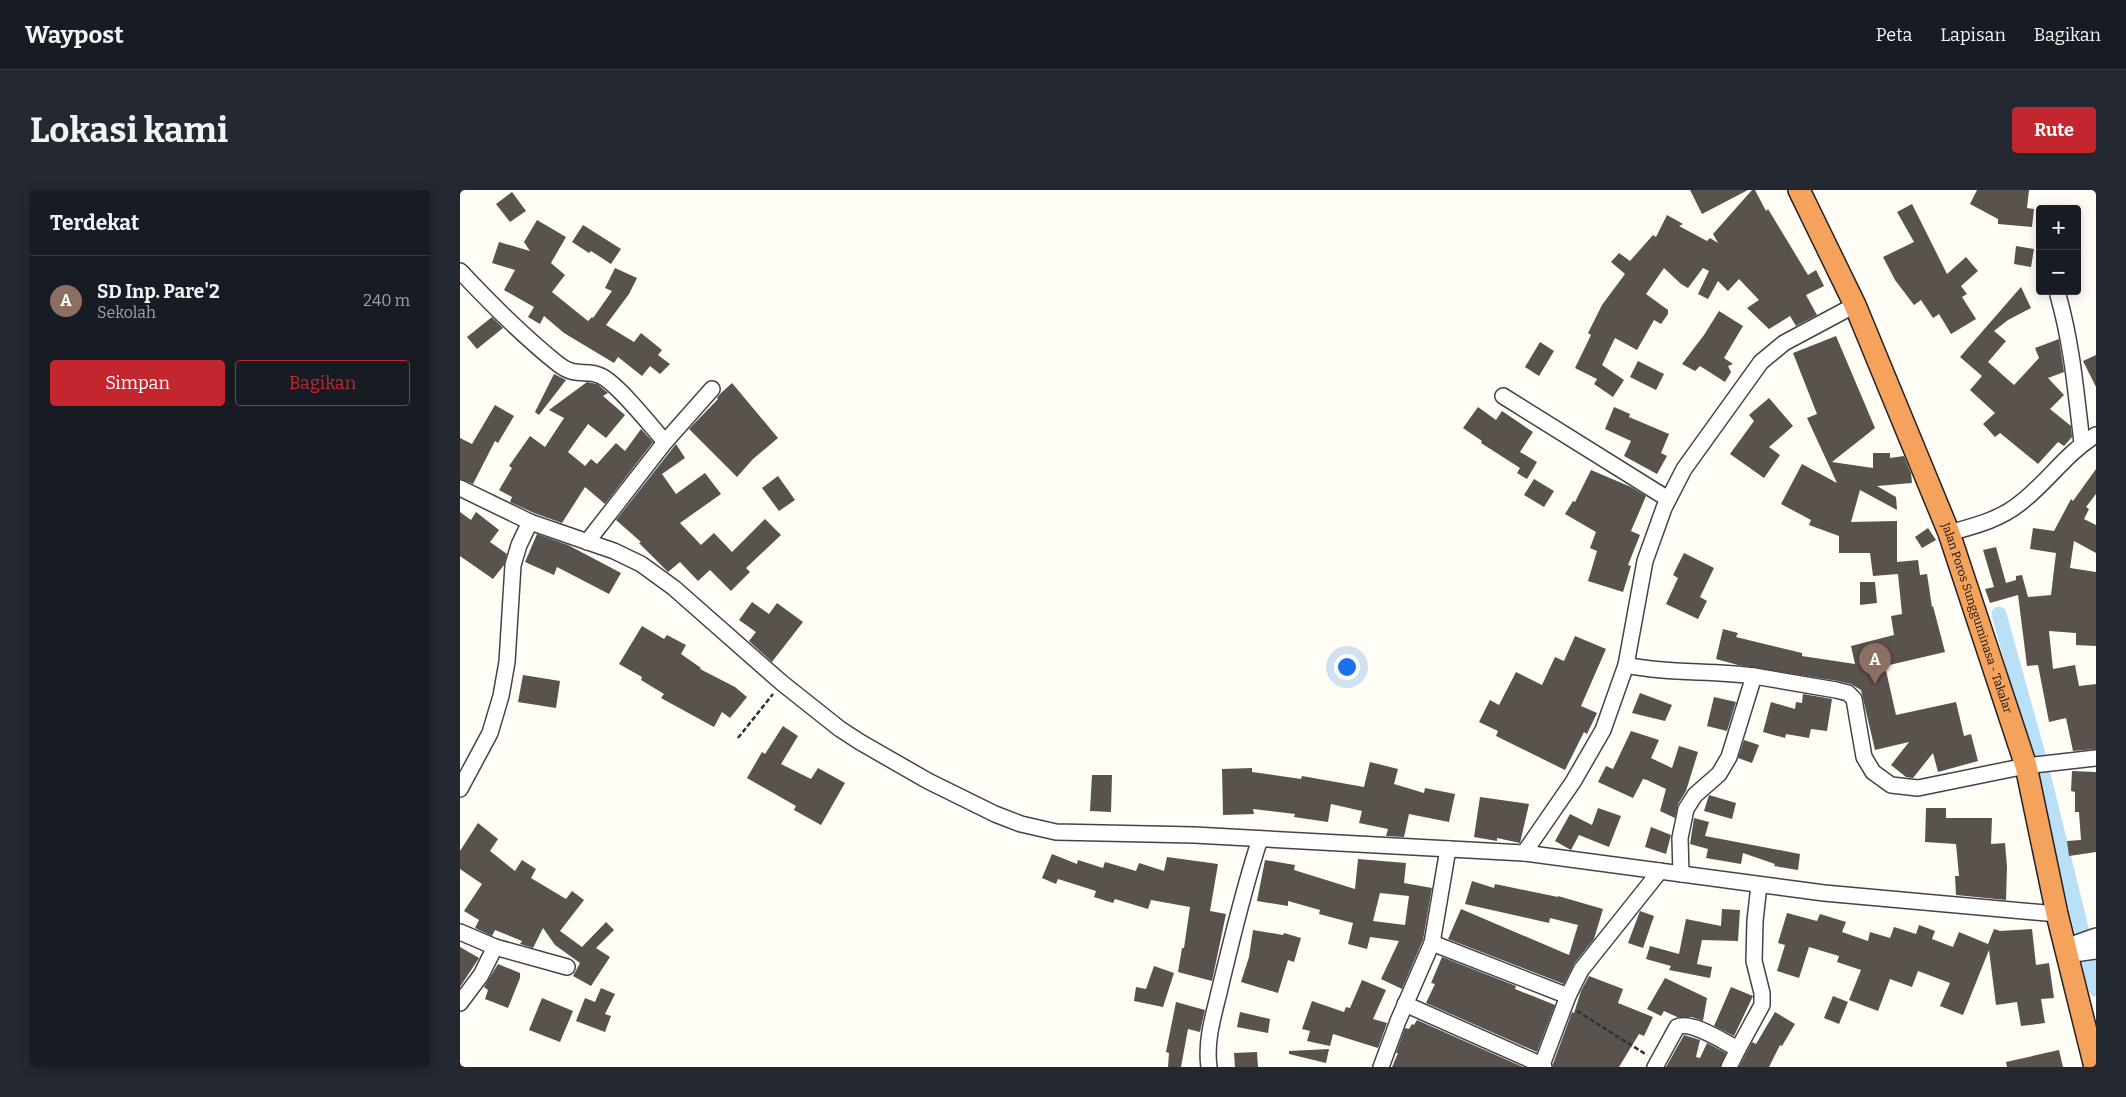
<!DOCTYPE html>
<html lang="id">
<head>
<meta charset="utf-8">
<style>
	:root { --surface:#171b24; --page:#242831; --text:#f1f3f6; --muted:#9ea1a6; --line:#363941; --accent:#c4262e }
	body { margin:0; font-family:Bitter,serif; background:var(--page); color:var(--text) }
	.controls { position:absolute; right:15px; top:15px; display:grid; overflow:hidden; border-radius:5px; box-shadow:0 2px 12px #0003 }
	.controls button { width:45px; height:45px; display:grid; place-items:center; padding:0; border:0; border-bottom:1px solid var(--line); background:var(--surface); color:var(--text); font:25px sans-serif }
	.you { position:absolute; left:886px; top:476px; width:18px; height:18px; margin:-12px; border:4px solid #fff; border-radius:50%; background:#1a73e8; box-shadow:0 0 0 8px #1a73e833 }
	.badge { display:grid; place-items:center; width:32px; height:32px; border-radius:50%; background:var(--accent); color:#fff; font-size:16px; font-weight:700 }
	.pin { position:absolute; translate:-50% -41px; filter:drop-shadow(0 1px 2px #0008) }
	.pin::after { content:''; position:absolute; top:26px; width:18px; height:15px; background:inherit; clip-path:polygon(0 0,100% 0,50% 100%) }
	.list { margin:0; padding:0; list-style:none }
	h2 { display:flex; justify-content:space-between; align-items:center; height:65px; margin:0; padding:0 20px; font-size:21px }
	h2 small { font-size:16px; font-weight:400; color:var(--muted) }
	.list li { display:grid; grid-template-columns:32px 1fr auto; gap:15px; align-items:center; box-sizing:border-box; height:90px; padding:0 20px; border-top:1px solid var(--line) }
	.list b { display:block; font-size:19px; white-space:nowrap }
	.list p { margin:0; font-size:16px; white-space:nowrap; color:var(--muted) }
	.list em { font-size:16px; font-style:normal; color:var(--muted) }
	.actions { display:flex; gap:10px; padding:15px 20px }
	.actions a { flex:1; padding:11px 0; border:1px solid var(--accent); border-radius:5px; text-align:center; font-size:18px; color:var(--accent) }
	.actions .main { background:var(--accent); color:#fff }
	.map { position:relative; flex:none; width:1636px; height:877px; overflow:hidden; border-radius:5px }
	header { display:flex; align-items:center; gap:30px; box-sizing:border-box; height:70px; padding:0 25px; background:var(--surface); border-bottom:1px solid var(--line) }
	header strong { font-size:24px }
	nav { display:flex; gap:28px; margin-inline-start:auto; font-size:18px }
	.intro { display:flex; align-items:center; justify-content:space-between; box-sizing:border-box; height:120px; padding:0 30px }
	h1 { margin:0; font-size:35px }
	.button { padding:12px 22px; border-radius:5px; background:var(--accent); color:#fff; font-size:18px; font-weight:700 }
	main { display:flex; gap:30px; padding:0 30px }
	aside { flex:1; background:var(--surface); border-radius:5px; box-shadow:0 2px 12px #0003 }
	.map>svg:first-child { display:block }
</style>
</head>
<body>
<header>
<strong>Waypost</strong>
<nav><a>Peta</a><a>Lapisan</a><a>Bagikan</a></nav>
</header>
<div class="intro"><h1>Lokasi kami</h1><a class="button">Rute</a></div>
<main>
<aside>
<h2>Terdekat<small></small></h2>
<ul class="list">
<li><span class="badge" style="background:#8d6e63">A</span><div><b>SD Inp. Pare'2</b><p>Sekolah</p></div><em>240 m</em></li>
</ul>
<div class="actions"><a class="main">Simpan</a><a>Bagikan</a></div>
</aside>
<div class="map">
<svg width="1636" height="877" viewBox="0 0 1636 877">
	<rect width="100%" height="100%" fill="#fffdf5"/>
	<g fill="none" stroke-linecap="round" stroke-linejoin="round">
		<path stroke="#b9e0f7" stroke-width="15" d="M1539,424L1580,572L1636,799"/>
	</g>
	<g fill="#5a524d" fill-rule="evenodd">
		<path d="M1230,0H1288L1242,24Z"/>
		<path d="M1292,0H1295L1306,21L1308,19L1348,85L1356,80L1364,96L1346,105L1357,125L1336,136L1330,126L1309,139L1287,118L1299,110L1279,89L1268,101L1258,91L1248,109L1238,104L1249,81L1243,78L1228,98L1221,94L1204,78L1186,104L1208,120V124L1201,134L1194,130L1177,160L1155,148L1142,175L1164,190L1153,207L1134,194L1137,189L1115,178L1131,145L1128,143L1142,115L1165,84L1151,72L1159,63L1170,71L1193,45L1196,47L1207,25L1223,34L1219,36L1247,51L1250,48L1258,53L1253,44Z"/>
		<path d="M1517,0H1569L1567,18L1574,19L1572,37L1538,34V29L1510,14Z"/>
		<path d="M52,2L66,21L50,32L36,14Z"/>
		<path d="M1452,14L1487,84L1506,67L1518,81L1501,96L1507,104L1502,107L1516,129L1491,144L1479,124L1473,128L1461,110L1454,115L1435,90L1423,67L1454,52L1437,22Z"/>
		<path d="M77,30L106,47L91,73L105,85L92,102L128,131L132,127L133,128L152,101L145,98L155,78L177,88L169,104L146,135L174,152L181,143L202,160L198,165L210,174L200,184L190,176L182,186L158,167L154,173L104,143L84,126L80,134L68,127L74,117L44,100L55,80L32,73L39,52L70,61L64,52Z"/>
		<path d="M123,35L161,59L151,74L131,61L129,63L112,52Z"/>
		<path d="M1556,56L1574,59L1571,77L1554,74Z"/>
		<path d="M1561,97L1571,118L1548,130L1534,141L1546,151L1528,172L1554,195L1579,168L1575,158L1599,149L1604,182L1588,188L1604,205L1590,219L1611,236L1612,247L1604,256L1598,252L1578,274L1540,243L1535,247L1523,234L1535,223L1510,200L1522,186L1500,167Z"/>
		<path d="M1259,121L1283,136L1264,168L1273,174L1268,176L1271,182L1265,192L1240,176L1235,181L1222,174L1244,145Z"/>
		<path d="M32,127L43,138L17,159L7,147Z"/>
		<path d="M1376,146L1415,238L1372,272L1413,278V263H1430V268L1444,266L1451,283L1452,293L1417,296L1436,307L1437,320L1400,300L1391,332L1437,331V372L1458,370L1460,385L1467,384L1472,417L1473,416L1485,462L1425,476L1436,525L1496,512L1504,546L1511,544L1518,571L1478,582L1473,563L1453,588L1446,587L1431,575L1449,552L1415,560L1401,500L1391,494L1378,491L1278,475L1256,469L1263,439L1278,443L1276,447L1342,463V466L1395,474L1391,456L1434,445L1431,426L1442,424L1438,384L1413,386L1410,363H1379V346L1349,335L1351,330L1321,314L1342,274L1377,293L1347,228L1357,224L1333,163Z"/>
		<path d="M1080,152L1094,161L1079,186L1065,177Z"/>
		<path d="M1636,165V197L1623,171Z"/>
		<path d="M1178,171L1204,184L1196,200L1170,187Z"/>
		<path d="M94,184L106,190L79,225L75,222Z"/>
		<path d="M127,192L137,194L148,203L143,206L165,225L146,248L128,234L108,262L125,276L131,269L137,274L156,253L165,261L181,239L193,252L145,314L125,297L102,333L74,323L50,312L52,307L39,300L52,278L49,276L70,246L85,257L104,228L89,220Z"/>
		<path d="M272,193L318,248L293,269L277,287L229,239L258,209L257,208L260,204Z"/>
		<path d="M1309,208L1333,236L1309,257L1320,265L1304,288L1270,264L1294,231L1289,225Z"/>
		<path d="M35,215L54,226L38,253L35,251L13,294L0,289V248L12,254Z"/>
		<path d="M1018,217L1036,230L1042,221L1073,242L1060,262L1077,272L1067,289L1057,283L1060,278L1021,253L1022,251L1003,238Z"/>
		<path d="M1154,217L1170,224L1169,227L1209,244L1201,263L1207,266L1197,284L1164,266L1171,251L1145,239Z"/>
		<path d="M216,254L225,268L202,284L216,304L245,283L261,304L220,333L241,355L254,343L272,362L305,329L321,345L286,378L290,382L271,401L250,380L238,391L220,372L208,382L179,353L181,352L156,330Z"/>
		<path d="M1636,279V304L1626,317L1629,319L1624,329L1636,335V363L1614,351L1610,378L1636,382V456L1616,455V443L1589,441L1593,479L1615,475L1619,496L1636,494V559L1613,561L1606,528L1589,532L1578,475L1567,476L1558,405L1530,413L1525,399L1534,397L1523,360L1536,357L1546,393L1556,390V386L1562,385L1568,407L1591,405L1596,363L1570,359L1573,338L1594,341L1611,309L1613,311Z"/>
		<path d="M1131,280L1171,297L1186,306L1171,341L1180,345L1168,375L1171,376L1163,402L1128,391L1137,361L1130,358L1136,342L1105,324L1113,311L1115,312Z"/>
		<path d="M318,286L335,310L319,321L302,298Z"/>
		<path d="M1074,289L1094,301L1084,317L1064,305Z"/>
		<path d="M0,322L11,330L16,322L39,340L30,352L47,364L44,375L33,389L0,366Z"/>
		<path d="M1468,338L1476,350L1462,358L1455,347Z"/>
		<path d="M77,344L108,355L161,383L149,404L97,377L94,385L65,372Z"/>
		<path d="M1224,363L1254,378L1240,407L1247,411L1238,429L1206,414L1218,388L1213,385Z"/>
		<path d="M1400,392H1415L1417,413L1400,415Z"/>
		<path d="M292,412L309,424L317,413L343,432L312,472L289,451L296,442L279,430Z"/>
		<path d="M182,436L204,449L207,445L226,455L221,464L241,478L240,479L275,497L287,507L270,528L262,522L254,537L201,508L204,504L181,490L182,487L159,474Z"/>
		<path d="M1115,446L1146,459L1121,516L1137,523L1127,544L1124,542L1105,580L1036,546L1038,541L1019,532L1030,510L1039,515L1056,482L1082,495L1095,467L1104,471Z"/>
		<path d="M63,485L100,491L96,518L58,512Z"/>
		<path d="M1180,503L1212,515L1205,531L1172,523Z"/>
		<path d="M1343,504L1372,509L1367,541L1351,539L1349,548L1326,544L1325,548L1303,542L1311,512L1335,519L1336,512L1342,513Z"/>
		<path d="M1254,507L1276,512L1267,541L1247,536Z"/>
		<path d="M323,536L338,546L321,574L351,589L358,578L385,593L361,635L334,620L336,616L287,588L302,562L305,564Z"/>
		<path d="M1171,541L1199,550L1191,568L1212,578L1219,556L1238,562L1226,601L1218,614L1215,628L1200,621L1206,599L1187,590L1183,589L1173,608L1138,592L1146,576L1153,579Z"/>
		<path d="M1284,550L1299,555L1292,573L1278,568Z"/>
		<path d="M910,572L938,579L934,594L964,603L965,598L995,604L989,632L949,624L944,647L926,646L928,639L899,633L902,621L871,614L868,632L834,627L835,624L793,619L794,624L763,625L762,579L792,578V582L841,589L842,586L904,597Z"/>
		<path d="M1612,581L1636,582V662L1609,666L1607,651L1621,650L1619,622H1615V602L1611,601Z"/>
		<path d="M632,585H652L651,622L630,621Z"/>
		<path d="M1249,605L1276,613L1272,629L1244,621Z"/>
		<path d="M1020,607L1069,614L1060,653L1037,648V651L1014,647Z"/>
		<path d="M1138,618L1161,626L1149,657L1119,645L1111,660L1095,651L1110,624L1132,635Z"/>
		<path d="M1466,618H1486V628H1532L1531,654L1545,653L1547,677L1546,710L1496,705L1495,686H1499L1496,654L1465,652Z"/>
		<path d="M1234,628L1249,632L1245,646L1340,664L1338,680L1314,676L1315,674L1283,663L1281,674L1246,668L1248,659L1230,654Z"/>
		<path d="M18,633L38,649L30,661L55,681L62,670L76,679L71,688L106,709L112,701L124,710L100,741L122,757L146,732L154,740L136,758L150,767L131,796L113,786L120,773L95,755L83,738L73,758L60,754L62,751L35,740L32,746L15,738L19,730L4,721L22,694L0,679V661Z"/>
		<path d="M1191,637L1211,645L1206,664L1185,657Z"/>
		<path d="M592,664L617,674L618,670L643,678L645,672L676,681L679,673L704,681L707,667L758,674L750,721L766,724L752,791L718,782L722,758H724L730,717L691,710L688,719L655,709L653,713L634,707L636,701L598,689L596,694L582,688Z"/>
		<path d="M898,669L946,673L944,693L972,698L963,750L942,799L921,789L939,751L910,747L907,759L888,754L893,733L859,724L860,720L828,711V716L797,711L805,670L835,675L834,680L895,699ZM920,703L949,706L945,735L913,731Z"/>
		<path d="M1012,691L1034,698L1035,694L1098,707V706L1143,719L1134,749L1114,774L1104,794L988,749L1001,719L1109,765L1118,735L1090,728L1089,733L1005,714Z"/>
		<path d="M1262,719L1280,720L1278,751L1242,750L1237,774L1252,777L1250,788L1209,780L1211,776L1186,769L1190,756L1219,764L1226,729L1261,736Z"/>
		<path d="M1180,721L1194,726L1183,758L1168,753Z"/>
		<path d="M1327,723L1357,731L1360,724L1386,732L1382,742L1408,751L1410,742L1430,748L1434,737L1456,744L1459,735L1475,741L1472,749L1493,757L1499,742L1528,754L1534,739L1540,741L1572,739L1576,775L1589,773L1594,808L1581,809L1585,833L1561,836L1557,812L1536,815L1529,760L1503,825L1480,816L1490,793L1458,781L1452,797L1430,789L1418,821L1389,810L1401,780L1377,772L1379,766L1349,757L1339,788L1317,781L1325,755L1318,753Z"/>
		<path d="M793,740L823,745L824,743L841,748L834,772L828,770L818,803L781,792L789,767Z"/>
		<path d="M0,757L19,768L0,797Z"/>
		<path d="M982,767L1056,796L1055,799L1095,815L1077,862L966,813L975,794L971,793Z"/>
		<path d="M38,774L60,783V788L48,818L25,809L28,800L24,797Z"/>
		<path d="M694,776L714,783L703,817L674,811L676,797L686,799Z"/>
		<path d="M1129,786L1163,799L1158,813L1193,827L1184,846L1179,844L1159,877H1093V874L1112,822L1114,823L1121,801Z"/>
		<path d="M1205,788L1247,808L1243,831L1232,827H1217L1204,821L1201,826L1187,819Z"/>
		<path d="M902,790L926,800L913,829L927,833L918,858L873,844L870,856L847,851L850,841L842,839L852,811L884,822L886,817L890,818Z"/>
		<path d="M1271,797L1293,806L1274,846L1254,836Z"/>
		<path d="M141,798L155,804L145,824L151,826L145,842L116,831L125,808L135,812Z"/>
		<path d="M1373,806L1388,812L1379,834L1364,828Z"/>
		<path d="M82,808L113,821L100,852L69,840Z"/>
		<path d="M716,812L745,820L740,842L728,839L721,877H708L709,863L706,862Z"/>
		<path d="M780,822L810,829L808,843L777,837Z"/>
		<path d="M1315,822L1335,834L1322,856L1320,855L1309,877H1279L1292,852L1296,854Z"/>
		<path d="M957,830L1063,877H932L938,863H936L945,838L949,839L952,834L954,835Z"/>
		<path d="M1224,845L1240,850L1236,867L1240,868L1247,853L1266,863L1260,877H1206Z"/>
		<path d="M869,859L866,873L829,864V861Z"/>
		<path d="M1599,860L1603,877H1547L1546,872Z"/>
		<path d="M797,862L798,877H775L774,863Z"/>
	</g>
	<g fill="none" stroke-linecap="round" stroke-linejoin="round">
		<defs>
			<g id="minor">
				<path d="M0,81C31,114 63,146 98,174C117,189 126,178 141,186C158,194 191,236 205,252"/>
				<path d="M1598,105C1612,154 1616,203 1622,253"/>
				<path d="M1043,206L1208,309"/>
				<path d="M0,298L70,332L154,361L181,374L214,398L322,493L380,539L400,552L468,591L535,624L561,634L596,642L734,645L1064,663L1364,703L1597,724"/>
				<path d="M1489,343C1514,336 1539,330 1559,314C1587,293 1606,263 1636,245"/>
				<path d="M127,352L205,252L252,199"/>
				<path d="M1166,475C1208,484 1251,480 1294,486"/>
				<path d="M0,599L30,543L41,506L47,472L53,375L59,355L70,332"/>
				<path d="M1064,663L1113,592L1143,540L1166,475L1185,371L1204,318L1224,279L1301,172L1324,153L1395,115"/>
				<path d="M1221,684L1220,648L1226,619L1235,605L1259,584L1269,567L1294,486L1376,500L1388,503L1394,509L1404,567L1413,582L1431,595L1458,598L1566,576L1636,568"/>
				<path d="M0,742L35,757L107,777"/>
				<path d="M972,753L1108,806"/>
				<path d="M1605,757L1636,746"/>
				<path d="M1607,765L1636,761"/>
				<path d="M0,813L21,785L35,757"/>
				<path d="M945,814L1082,875"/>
				<path d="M1278,859L1302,815V803L1294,771L1295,731L1299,695"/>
				<path d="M749,877C745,849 755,821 761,794C773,745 784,697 800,649"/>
				<path d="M921,877L938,831L972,753L988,659"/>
				<path d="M1084,877L1082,875L1108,806L1121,780L1200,681"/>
				<path d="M1195,877L1217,837C1231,830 1264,852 1278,859L1269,877"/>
			</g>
			<g id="highway">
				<path id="s1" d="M1339,0L1395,115L1489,343L1566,576L1597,724L1635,877"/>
			</g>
		</defs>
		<use href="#minor" stroke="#444" stroke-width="18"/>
		<use href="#highway" stroke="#222" stroke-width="24"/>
		<g stroke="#333" stroke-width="2.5" stroke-dasharray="5 2.5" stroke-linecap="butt">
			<path d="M278,548L313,504"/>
			<path d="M1117,821L1187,865"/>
		</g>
		<use href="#minor" stroke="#fff" stroke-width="15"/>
		<use href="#highway" stroke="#f5a25d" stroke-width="21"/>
	</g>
	<g text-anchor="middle" stroke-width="5" stroke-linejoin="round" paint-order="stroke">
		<g font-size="12" fill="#111" stroke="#fff">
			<text dy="4" stroke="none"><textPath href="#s1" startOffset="464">Jalan Poros Sungguminasa - Takalar</textPath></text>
		</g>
	</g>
</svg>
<div class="controls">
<button>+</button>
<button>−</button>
</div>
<div class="you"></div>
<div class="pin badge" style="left:1415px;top:494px;background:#8d6e63">A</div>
</div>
</main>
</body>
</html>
